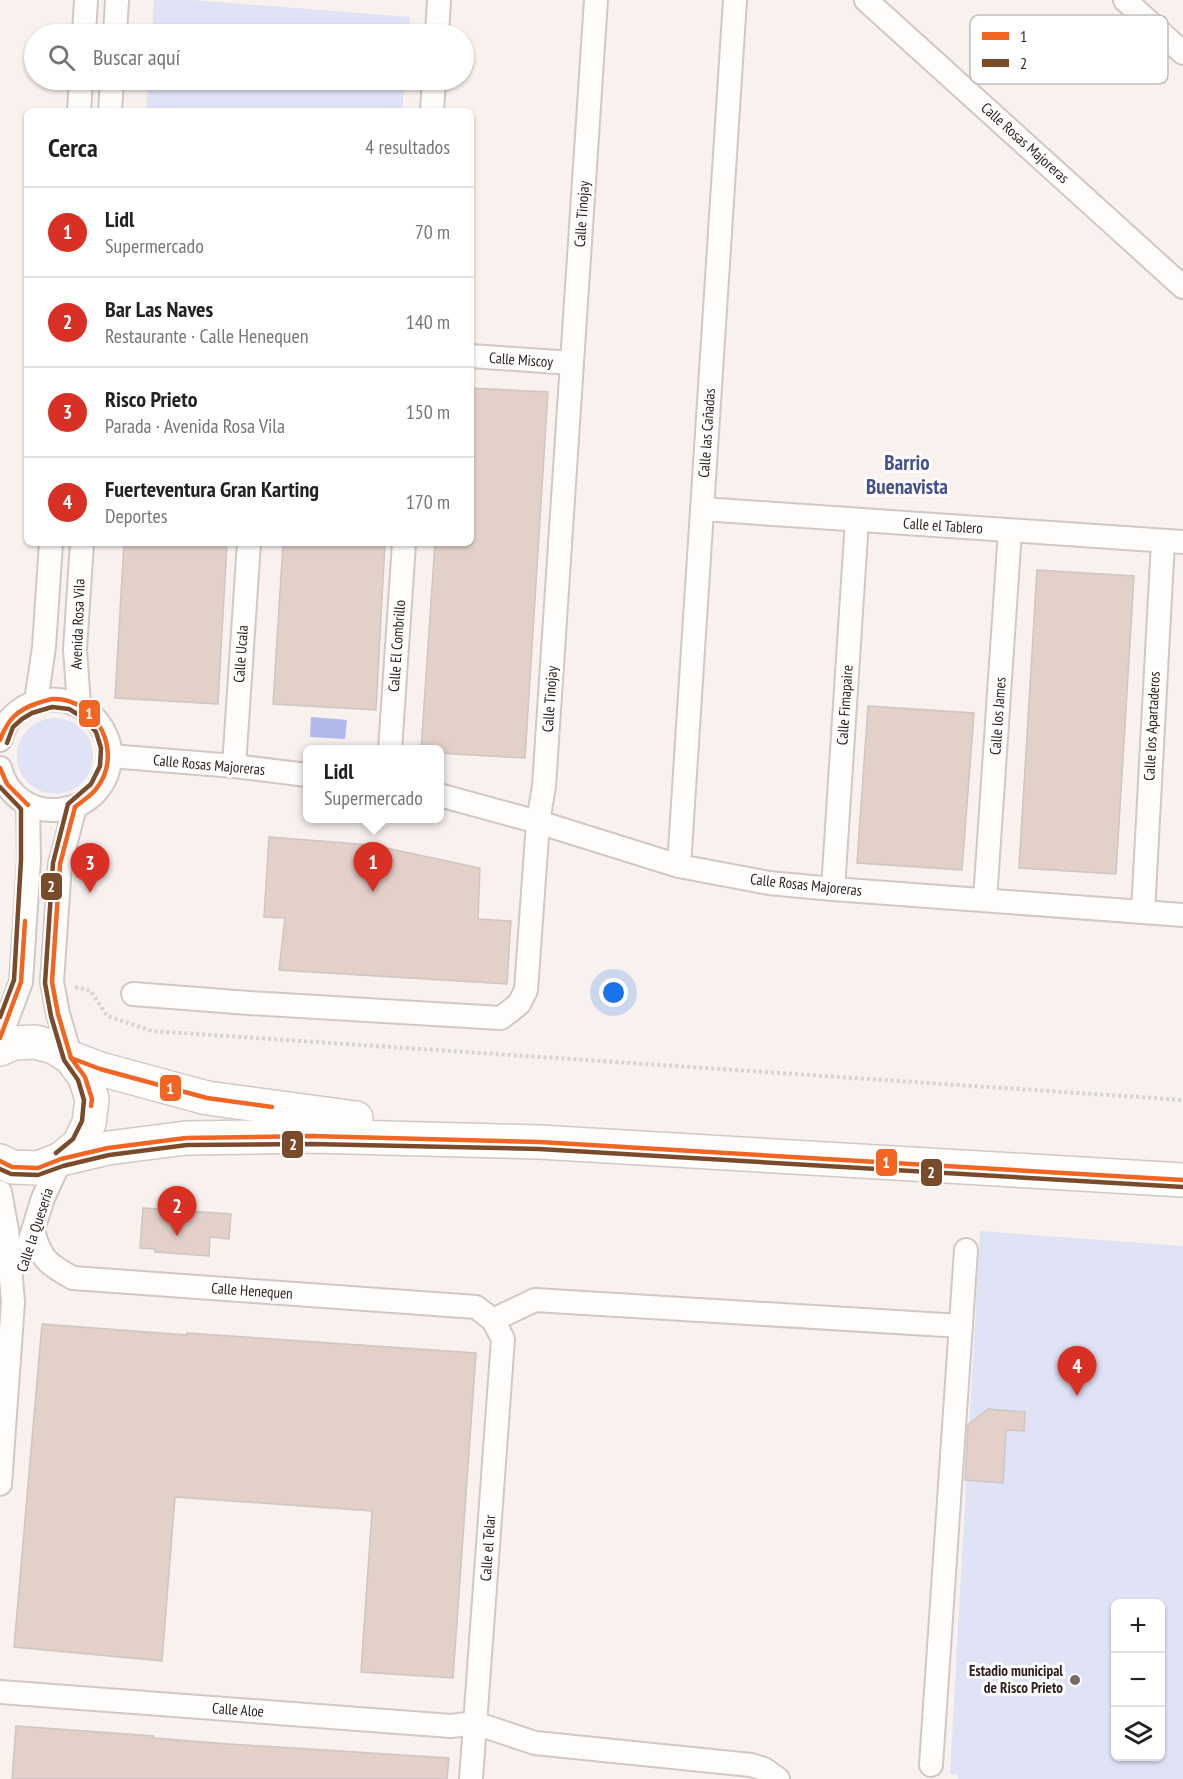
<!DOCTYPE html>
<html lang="es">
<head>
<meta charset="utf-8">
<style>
	:root { --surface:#fff; --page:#f6f6f6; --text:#222; --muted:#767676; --line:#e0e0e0; --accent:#d93025 }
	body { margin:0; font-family:"PT Sans Narrow",sans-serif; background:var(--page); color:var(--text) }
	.controls { position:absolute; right:18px; bottom:18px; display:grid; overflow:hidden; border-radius:9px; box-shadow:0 2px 4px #0004 }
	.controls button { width:54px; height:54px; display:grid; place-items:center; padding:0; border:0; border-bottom:2px solid var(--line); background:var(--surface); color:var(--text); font:30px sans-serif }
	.you { position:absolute; left:614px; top:993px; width:21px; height:21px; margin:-15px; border:4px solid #fff; border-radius:50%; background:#1a73e8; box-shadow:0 0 0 9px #1a73e833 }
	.badge { display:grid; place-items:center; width:39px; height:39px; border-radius:50%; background:var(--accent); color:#fff; font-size:20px; font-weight:700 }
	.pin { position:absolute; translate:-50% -50px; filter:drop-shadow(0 2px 3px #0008) }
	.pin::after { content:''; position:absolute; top:32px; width:21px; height:18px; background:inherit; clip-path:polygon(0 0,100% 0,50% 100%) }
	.popup { position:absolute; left:303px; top:745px; width:141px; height:78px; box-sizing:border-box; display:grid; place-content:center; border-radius:9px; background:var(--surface); filter:drop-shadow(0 2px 4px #0005); font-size:20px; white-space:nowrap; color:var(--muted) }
	.popup b { font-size:22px; color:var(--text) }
	.popup::after { content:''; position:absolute; left:50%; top:100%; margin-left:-12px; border:12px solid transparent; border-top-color:var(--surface) }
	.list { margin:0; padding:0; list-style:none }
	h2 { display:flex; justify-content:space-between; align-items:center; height:78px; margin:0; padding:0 24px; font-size:26px }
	h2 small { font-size:20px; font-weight:400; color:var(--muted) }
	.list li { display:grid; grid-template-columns:39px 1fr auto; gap:18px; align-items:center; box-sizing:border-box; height:90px; padding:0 24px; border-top:2px solid var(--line) }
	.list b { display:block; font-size:22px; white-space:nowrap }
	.list p { margin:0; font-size:20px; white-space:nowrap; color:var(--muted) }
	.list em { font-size:20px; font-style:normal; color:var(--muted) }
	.icon { flex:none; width:33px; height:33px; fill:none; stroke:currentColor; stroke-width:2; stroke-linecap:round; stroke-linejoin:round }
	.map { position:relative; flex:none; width:1183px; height:1779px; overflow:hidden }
	.search { position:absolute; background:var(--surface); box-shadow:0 2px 4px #0004; left:24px; top:24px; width:450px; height:66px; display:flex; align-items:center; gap:15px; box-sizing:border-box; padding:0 21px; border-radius:33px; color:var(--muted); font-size:22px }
	.panel { position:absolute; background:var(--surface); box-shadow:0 2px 4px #0004; left:24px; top:108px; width:450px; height:438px; border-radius:9px }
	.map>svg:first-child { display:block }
</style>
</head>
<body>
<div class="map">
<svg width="1183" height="1779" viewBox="0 0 1183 1779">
	<rect width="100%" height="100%" fill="#f8f1ee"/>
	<g fill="#e0e2f6" fill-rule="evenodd">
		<path d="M154,0H192L410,17L409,34H152Z"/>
		<path d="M148,80H405L402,111H146Z"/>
		<circle cx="55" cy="756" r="38"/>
		<path d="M980,1231L1183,1246V1779H958V1774H950ZM1116,1604H1160V1756H1116Z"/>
	</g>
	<path fill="#b1b8ea" d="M311,717L347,720L345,739L310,737Z"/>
	<g fill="#e3d0c9" stroke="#cec6c2" stroke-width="1.5">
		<path d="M471,388L548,392L525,758L439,753V750H421L435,543H471Z"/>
		<path d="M124,543H227L218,704L115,698Z"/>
		<path d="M283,543H385L376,710L273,704Z"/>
		<path d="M1037,570L1134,576L1116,874L1019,868Z"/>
		<path d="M868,706L974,713L962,870L857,863Z"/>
		<path d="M269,837L372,845L480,868L478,919L511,921L507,984L279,970L285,918L264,917Z"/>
		<path d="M143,1208L231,1214L229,1239L210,1237L209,1256L155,1252V1249L140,1248Z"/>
		<path d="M42,1324L187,1335V1333L476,1353L453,1678L361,1672L372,1511L246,1502L175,1497L162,1661L14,1647Z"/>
		<path d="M988,1409L1025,1412L1024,1431L1006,1430L1003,1483L965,1480L968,1425Z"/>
		<path d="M16,1726L154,1736V1738L229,1744L449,1758L447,1779H12Z"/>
	</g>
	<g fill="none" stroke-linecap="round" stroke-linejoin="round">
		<defs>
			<g id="street">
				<path d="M866,0L1183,287"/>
				<path d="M1125,0L1183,53"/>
				<path d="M84,34L86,0"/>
				<path d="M115,34L117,0"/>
				<path d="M437,34L439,0"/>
				<path d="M79,111L81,80"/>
				<path d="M110,111L112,80"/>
				<path d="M432,111L434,80"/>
				<path d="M471,356L572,363"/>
				<path d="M702,509L1183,542"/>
				<path d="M36,702L44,647L51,543"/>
				<path d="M79,705L75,649L82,543"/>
				<path d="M0,740C2,735 4,728 7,723C29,692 75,692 98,722C105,731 111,744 110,756C108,820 16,831 0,768"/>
				<path d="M390,750L404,543"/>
				<path d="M110,756L234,766L307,775"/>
				<path d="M234,766L249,543"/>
				<path d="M439,795L538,822L679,866L769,883L833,889L1183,915"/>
				<path d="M679,866L735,0"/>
				<path d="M833,889L857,520"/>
				<path d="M985,900L1010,531"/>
				<path d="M1143,912L1163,541"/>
				<path d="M133,994L249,1003L501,1018L519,1004L526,990L538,822L544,786L596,0"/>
				<path d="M0,1038L21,982L29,860L28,805"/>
				<path d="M71,1058L58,1014L52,982L60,864L75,807"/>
				<path d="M0,1192L7,1230L13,1302L0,1484"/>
				<path d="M33,1231C41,1259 47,1264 73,1278L476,1307L493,1320L503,1339L471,1779"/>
				<path d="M29,1243L43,1198L61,1159"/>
				<path d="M493,1320L535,1300L961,1326"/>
				<path d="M0,1692L451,1726L475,1723L535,1743L751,1765L764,1769L778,1779"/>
				<path d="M931,1765L966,1250"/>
			</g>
			<g id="primary">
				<path d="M0,1049L14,1043L35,1042L54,1047L71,1058L100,1069L207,1098L356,1118"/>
				<path d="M61,1159L79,1144L89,1123L92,1099L85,1077L71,1058"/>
				<path d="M0,1161L12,1167L38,1168L61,1159L108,1148L186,1138L311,1136L539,1142L1183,1180"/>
			</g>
		</defs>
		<use href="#street" stroke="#d1c8c5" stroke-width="26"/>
		<use href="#primary" stroke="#d1c8c5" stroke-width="36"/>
		<path stroke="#d6d3d3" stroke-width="4" stroke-dasharray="3 3" stroke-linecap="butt" d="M75,987L91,991L107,1016L152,1031L1183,1100"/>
		<use href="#street" stroke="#fefdfc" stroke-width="22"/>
		<use href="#primary" stroke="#fefdfc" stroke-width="33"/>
		<defs>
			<g id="bus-1">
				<path d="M0,740C8,719 17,710 38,703C42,702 47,700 52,699C97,697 125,754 96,789C91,796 82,801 75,807"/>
				<path d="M0,768L7,784L28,805"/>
				<path d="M75,807L60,864L52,982L58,1014L71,1058L85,1077L92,1099L91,1106"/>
				<path d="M0,1038L21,982L25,921"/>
				<path d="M71,1058L100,1069L207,1098L272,1107"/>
				<path d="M0,1161L12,1167L38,1168L61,1159L108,1148L186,1138L311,1136L539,1142L1183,1180"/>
			</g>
			<g id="bus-2">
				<path d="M7,743L13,727L22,719L32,713L52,707L69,709L84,718L96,732L101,748L100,766L91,784L68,804L53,863L45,983L51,1016L64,1060L78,1080L84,1100L82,1121L73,1139L56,1153"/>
				<path d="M0,787L21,809V860L14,980L0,1017"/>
				<path d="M0,1169L11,1174L38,1175L63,1166L109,1155L187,1145L311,1144L539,1149L1183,1187"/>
			</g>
		</defs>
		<use href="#bus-1" stroke="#fff" stroke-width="9"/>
		<use href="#bus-2" stroke="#fff" stroke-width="9"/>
		<use href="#bus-1" stroke="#f26522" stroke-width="4.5"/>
		<use href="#bus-2" stroke="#7a4b2a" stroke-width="4.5"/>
	</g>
	<circle fill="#756b67" stroke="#fff" stroke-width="2" cx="1075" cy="1680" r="6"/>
	<g text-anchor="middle" stroke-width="6" stroke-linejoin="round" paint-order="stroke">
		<g font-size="15" fill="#2e231f" stroke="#fff">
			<text transform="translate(1025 143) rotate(42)" y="5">Calle Rosas Majoreras</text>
			<text transform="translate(582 214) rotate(-86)" y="5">Calle Tinojay</text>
			<text transform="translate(521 360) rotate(4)" y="5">Calle Miscoy</text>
			<text transform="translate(707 433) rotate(-86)" y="5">Calle las Cañadas</text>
			<text transform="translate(943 526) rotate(4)" y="5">Calle el Tablero</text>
			<text transform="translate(78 624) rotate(-88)" y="5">Avenida Rosa Vila</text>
			<text transform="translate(397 646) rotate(-86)" y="5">Calle El Combrillo</text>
			<text transform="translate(241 654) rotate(-86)" y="5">Calle Ucala</text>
			<text transform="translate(550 699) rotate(-86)" y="5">Calle Tinojay</text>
			<text transform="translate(845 705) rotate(-86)" y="5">Calle Fimapaire</text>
			<text transform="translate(998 716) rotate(-86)" y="5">Calle los James</text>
			<text transform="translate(1152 726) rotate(-87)" y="5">Calle los Apartaderos</text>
			<text transform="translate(209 765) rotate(5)" y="5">Calle Rosas Majoreras</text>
			<text transform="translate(806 885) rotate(6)" y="5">Calle Rosas Majoreras</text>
			<text transform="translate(35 1230) rotate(-72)" y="5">Calle la Quesería</text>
			<text transform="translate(252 1291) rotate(4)" y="5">Calle Henequen</text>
			<text transform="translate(488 1548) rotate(-86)" y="5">Calle el Telar</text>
			<text transform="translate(238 1710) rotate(4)" y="5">Calle Aloe</text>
		</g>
		<g font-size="15" font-weight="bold" fill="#2e231f" stroke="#fff" text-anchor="end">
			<text x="1063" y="1676">Estadio municipal<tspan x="1063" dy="17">de Risco Prieto</tspan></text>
		</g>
		<g font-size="21" font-weight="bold" fill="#47508d" stroke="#fff">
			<text x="907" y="470">Barrio<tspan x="907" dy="24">Buenavista</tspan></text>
		</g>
	</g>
	<rect x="970" y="15" width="198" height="69" rx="9" fill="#fff" stroke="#c0bdbc" stroke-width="1.5"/>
	<rect x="982" y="32" width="27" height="8" fill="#f26522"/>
	<rect x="982" y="59" width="27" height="8" fill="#7a4b2a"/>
	<g font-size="16" fill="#2e231f">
		<text x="1020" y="42">1</text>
		<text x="1020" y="69">2</text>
	</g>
	<g stroke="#fff" stroke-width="2">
		<rect x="78" y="699" width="23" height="29" rx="6" fill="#f26522"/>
		<rect x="40" y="872" width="23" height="29" rx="6" fill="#7a4b2a"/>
		<rect x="159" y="1074" width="23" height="28" rx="6" fill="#f26522"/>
		<rect x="281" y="1130" width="23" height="29" rx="6" fill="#7a4b2a"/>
		<rect x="875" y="1148" width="23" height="29" rx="6" fill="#f26522"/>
		<rect x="920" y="1158" width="23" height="29" rx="6" fill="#7a4b2a"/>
	</g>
	<g font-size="16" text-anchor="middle" font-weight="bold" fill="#fff">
		<text x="89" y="719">1</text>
		<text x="51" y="892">2</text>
		<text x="170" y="1094">1</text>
		<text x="293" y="1150">2</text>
		<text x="886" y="1168">1</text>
		<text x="931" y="1178">2</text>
	</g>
</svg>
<div class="controls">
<button>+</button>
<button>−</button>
<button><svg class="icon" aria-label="layers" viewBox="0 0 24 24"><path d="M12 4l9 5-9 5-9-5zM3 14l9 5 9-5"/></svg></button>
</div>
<div class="you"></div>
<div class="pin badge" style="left:373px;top:892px">1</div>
<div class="popup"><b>Lidl</b>Supermercado</div>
<div class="pin badge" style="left:177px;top:1236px">2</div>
<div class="pin badge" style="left:90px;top:893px">3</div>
<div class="pin badge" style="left:1077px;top:1396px">4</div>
<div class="search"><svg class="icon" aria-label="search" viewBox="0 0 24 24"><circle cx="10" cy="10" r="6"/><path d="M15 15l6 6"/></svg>Buscar aquí</div>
<section class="panel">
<h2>Cerca<small>4 resultados</small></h2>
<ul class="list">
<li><span class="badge">1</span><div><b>Lidl</b><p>Supermercado</p></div><em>70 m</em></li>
<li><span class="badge">2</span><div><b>Bar Las Naves</b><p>Restaurante · Calle Henequen</p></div><em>140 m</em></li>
<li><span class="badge">3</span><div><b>Risco Prieto</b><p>Parada · Avenida Rosa Vila</p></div><em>150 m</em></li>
<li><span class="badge">4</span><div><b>Fuerteventura Gran Karting</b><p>Deportes</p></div><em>170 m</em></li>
</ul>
</section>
</div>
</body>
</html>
